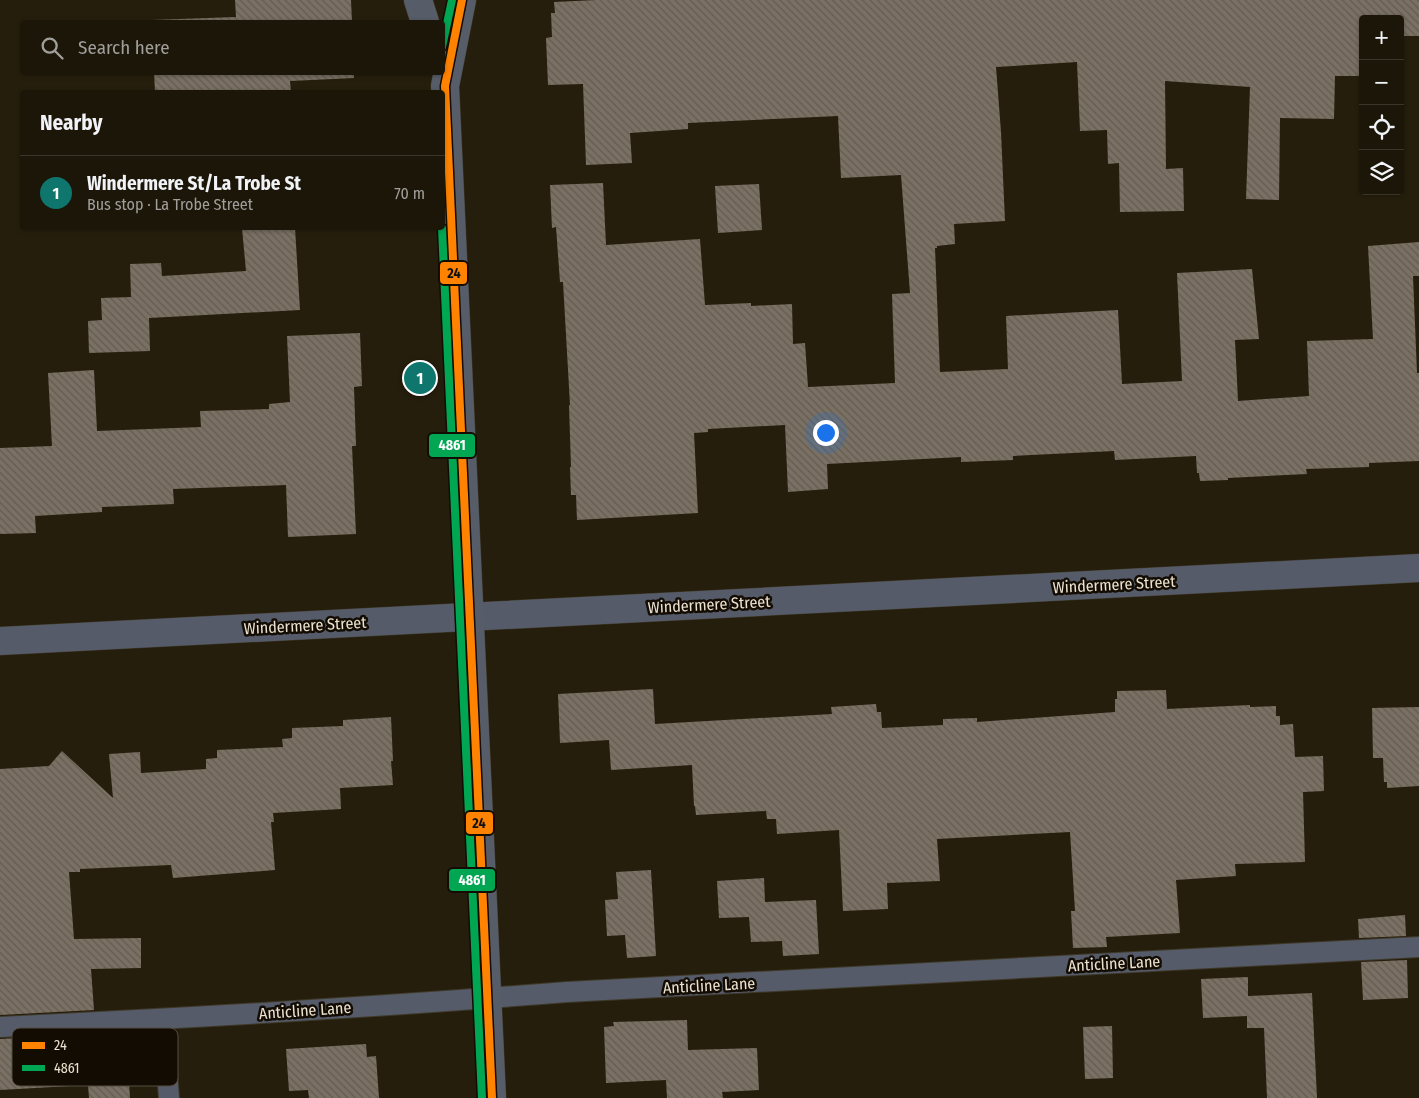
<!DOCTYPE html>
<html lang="en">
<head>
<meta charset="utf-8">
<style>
	:root { --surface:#1c1609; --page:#251f12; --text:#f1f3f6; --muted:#a09f9c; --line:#3a352a; --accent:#0f766e }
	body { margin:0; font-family:"Fira Sans Condensed",sans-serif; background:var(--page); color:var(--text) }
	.controls { position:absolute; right:15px; top:15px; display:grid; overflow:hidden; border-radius:5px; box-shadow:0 1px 4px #0004 }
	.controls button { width:45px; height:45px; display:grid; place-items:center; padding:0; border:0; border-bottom:1px solid var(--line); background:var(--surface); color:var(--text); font:25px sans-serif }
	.you { position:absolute; left:825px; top:432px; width:18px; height:18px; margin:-12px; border:4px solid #fff; border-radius:50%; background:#1a73e8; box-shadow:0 0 0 8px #1a73e833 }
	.badge { display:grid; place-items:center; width:32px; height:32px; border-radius:50%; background:var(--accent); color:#fff; font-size:16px; font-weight:700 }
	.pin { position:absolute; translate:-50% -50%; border:2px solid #fff; box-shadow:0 1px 5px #0006 }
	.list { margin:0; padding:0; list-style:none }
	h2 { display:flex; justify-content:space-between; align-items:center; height:65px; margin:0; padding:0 20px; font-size:21px }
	h2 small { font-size:16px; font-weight:400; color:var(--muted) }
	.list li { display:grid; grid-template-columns:32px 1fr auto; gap:15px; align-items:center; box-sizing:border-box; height:75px; padding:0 20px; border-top:1px solid var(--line) }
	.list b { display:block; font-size:19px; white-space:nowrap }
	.list p { margin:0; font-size:16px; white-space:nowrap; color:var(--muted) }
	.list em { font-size:16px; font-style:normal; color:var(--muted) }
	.icon { flex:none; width:28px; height:28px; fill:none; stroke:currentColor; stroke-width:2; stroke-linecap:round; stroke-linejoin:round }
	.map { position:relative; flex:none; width:1419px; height:1098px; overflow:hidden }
	.search { position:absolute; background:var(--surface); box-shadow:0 1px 4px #0004; left:20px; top:20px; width:425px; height:55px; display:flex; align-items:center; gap:12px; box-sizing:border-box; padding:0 18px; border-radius:5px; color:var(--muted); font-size:19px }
	.panel { position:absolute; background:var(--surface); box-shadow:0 1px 4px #0004; left:20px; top:90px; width:425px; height:140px; border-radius:5px }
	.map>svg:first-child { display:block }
</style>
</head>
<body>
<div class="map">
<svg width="1419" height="1098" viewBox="0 0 1419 1098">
	<defs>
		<pattern id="building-back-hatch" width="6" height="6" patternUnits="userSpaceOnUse" patternTransform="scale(1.25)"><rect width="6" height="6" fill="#7a7063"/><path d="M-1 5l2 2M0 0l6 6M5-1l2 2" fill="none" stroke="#635c52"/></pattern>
	</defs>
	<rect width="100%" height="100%" fill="#261e0c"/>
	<g fill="url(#building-back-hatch)">
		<path d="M235,0H351L352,22H152L151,20L236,17Z"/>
		<path d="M596,0H1419V36H1400V19H1363V76H1335L1334,119L1280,118L1279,200L1246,199L1250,87L1165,81L1166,169L1183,168L1184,211L1120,212L1119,163L1108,164L1107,130L1080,131L1077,62L996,67L1001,132L1005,221L954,224L955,244L937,246V248H935L940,372L1008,369L1006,316L1118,310L1122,384L1182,381L1177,273L1252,269L1259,339L1235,340L1238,401L1309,396L1307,341L1373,339L1368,246L1419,242V276H1413L1417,373H1419V461L1369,463V467L1306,469L1307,474L1228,478V480L1200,481L1199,473H1197L1196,456L1115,460L1114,451L1013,456V460L961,462V457L827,464L828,489L788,492L785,425L708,429V432L694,433L698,513L577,520L576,495H571L570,467H571L569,405H570L563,282H560L556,227L552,228L550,185L603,183L606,245L700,239L705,305L751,303V306L792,304L793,344L805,343L808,387L895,383L892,294L910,293L901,175L841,178L838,116L688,123V129L630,133L632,163L586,165L583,84L548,85L546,38L552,37L551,13H555L554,2Z"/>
		<path d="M154,72H354V78L290,81L291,92H155Z"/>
		<path d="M759,184L762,230L718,233L715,186Z"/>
		<path d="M242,228H295L300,310L149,318L150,351L89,353L88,321L102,320L101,298L131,297L130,264L161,263L162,276L246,271Z"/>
		<path d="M360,333L362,386L354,387L356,446H352L356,534L288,537L286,485L173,489L174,504L102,507V512L35,516L36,533L0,534V448L52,446L48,373L94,370L97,431L201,427L200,411L269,409V404L290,402L287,336Z"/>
		<path d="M653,689L655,724L832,714L831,707L876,704L877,712H881L882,728L943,725V719L977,718V722L1115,712V699H1117V691L1166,690L1167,709L1250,705V707L1276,706V716H1280V725L1293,724L1295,757L1323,756L1324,791L1303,792L1305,862L1235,864L1236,876L1176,880L1180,933L1106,937L1107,947L1073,948L1071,911H1075L1070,832L937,839L940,881L887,883L888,909L843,911L839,830L777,834L776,819H767L766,811L696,815L695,806H694L692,765L611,770L609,740L560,743L558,694Z"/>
		<path d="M1419,707V786L1387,788V782H1384L1383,758H1373L1372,708Z"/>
		<path d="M391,717L393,761H391L393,785L340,788L341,809L273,813L274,822H271L275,870L173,878L171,865L80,869V872H69L74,939L141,938V968L91,969L94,1010L0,1015V769L49,766L62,751L113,798L109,754L140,752L141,773L206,769V759L217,758V750L283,747L282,739L292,738V728L343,726V720Z"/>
		<path d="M651,870L656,956L627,958L625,935L607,936L605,900L618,899L616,872Z"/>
		<path d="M764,878L765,902L816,900L819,954L783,956L782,941L751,942L749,917L719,918L717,881Z"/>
		<path d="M1405,915L1406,936L1359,938L1358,919Z"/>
		<path d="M1407,960L1408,998L1363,1000L1361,962Z"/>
		<path d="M1248,977V996L1312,993L1317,1098H1267L1264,1028H1247V1016L1203,1018L1201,979Z"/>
		<path d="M687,1020L688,1050L757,1048L759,1090L722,1092L723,1098H667L666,1080L606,1083L604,1027L614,1026L613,1022Z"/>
		<path d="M1112,1026L1113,1078L1085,1079L1083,1027Z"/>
		<path d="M95,1034V1038L144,1035L145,1066H128L130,1098H89L88,1085L0,1090V1039Z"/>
		<path d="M366,1044L367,1057L376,1056L379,1098H309L308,1090L289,1091L286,1049Z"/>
	</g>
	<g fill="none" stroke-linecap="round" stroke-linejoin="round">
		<defs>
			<g id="service">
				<path d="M163,1019L169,1098"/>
				<path d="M0,1027C189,1018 378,1007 567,992L1419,947"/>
			</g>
			<path id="minor" d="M0,641L1419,568"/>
			<g id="secondary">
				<path d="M418,0L425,22"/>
				<path d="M462,0L445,86L492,1098"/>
			</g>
		</defs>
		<use href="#service" stroke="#3f392a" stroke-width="22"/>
		<use href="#minor" stroke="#3f392a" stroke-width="29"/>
		<use href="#secondary" stroke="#3f392a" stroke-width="29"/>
		<use href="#service" stroke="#555b69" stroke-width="20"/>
		<use href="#minor" stroke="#555b69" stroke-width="28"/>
		<use href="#secondary" stroke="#575d68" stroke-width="28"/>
		<defs>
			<path id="bus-1" d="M462,0L445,86L492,1098"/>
			<g id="bus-2">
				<path d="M442,47L452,0"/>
				<path d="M442,228L482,1098"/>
			</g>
		</defs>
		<use href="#bus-1" stroke="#130c03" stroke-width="11"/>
		<use href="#bus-2" stroke="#130c03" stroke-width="11"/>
		<use href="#bus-1" stroke="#ff8200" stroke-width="8"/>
		<use href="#bus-2" stroke="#00a651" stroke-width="8"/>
	</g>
	<g text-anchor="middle" stroke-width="5" stroke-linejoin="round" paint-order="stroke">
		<g font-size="16" fill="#ebe2d0" stroke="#130c03">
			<text transform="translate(1114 584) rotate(-3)" y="6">Windermere Street</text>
			<text transform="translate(709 604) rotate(-3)" y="6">Windermere Street</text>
			<text transform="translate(305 625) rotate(-3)" y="6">Windermere Street</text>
			<text transform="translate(1114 963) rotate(-3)" y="6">Anticline Lane</text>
			<text transform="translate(709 985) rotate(-3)" y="6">Anticline Lane</text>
			<text transform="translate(305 1010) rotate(-4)" y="6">Anticline Lane</text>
		</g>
	</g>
	<rect x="12" y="1028" width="166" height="58" rx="8" fill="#130c03" stroke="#544c40" stroke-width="1"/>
	<rect x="22" y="1042" width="23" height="7" fill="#ff8200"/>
	<rect x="22" y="1065" width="23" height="6" fill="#00a651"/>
	<g font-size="14" fill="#ebe2d0">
		<text x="54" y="1050">24</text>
		<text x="54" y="1073">4861</text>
	</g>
	<g stroke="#130c03" stroke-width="2">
		<rect x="439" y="261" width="29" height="24" rx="5" fill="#ff8200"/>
		<rect x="428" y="433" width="48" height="25" rx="5" fill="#00a651"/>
		<rect x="465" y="811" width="29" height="24" rx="5" fill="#ff8200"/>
		<rect x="448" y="868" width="48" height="24" rx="5" fill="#00a651"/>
	</g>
	<g font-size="14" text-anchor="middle" font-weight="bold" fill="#fff">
		<text x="452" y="450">4861</text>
		<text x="472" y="885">4861</text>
	</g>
	<g font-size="14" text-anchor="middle" font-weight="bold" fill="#111">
		<text x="454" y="278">24</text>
		<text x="479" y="828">24</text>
	</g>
</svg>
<div class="controls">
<button>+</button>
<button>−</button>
<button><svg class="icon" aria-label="locate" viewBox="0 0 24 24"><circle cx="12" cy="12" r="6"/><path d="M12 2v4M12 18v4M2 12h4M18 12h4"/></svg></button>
<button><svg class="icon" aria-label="layers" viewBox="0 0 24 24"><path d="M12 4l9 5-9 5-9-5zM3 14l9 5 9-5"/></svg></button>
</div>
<div class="you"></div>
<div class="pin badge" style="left:420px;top:378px">1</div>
<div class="search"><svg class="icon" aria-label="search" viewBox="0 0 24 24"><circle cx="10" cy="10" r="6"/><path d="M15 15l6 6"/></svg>Search here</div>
<section class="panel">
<h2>Nearby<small></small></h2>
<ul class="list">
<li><span class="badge">1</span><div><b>Windermere St/La Trobe St</b><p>Bus stop · La Trobe Street</p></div><em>70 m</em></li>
</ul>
</section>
</div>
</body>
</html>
